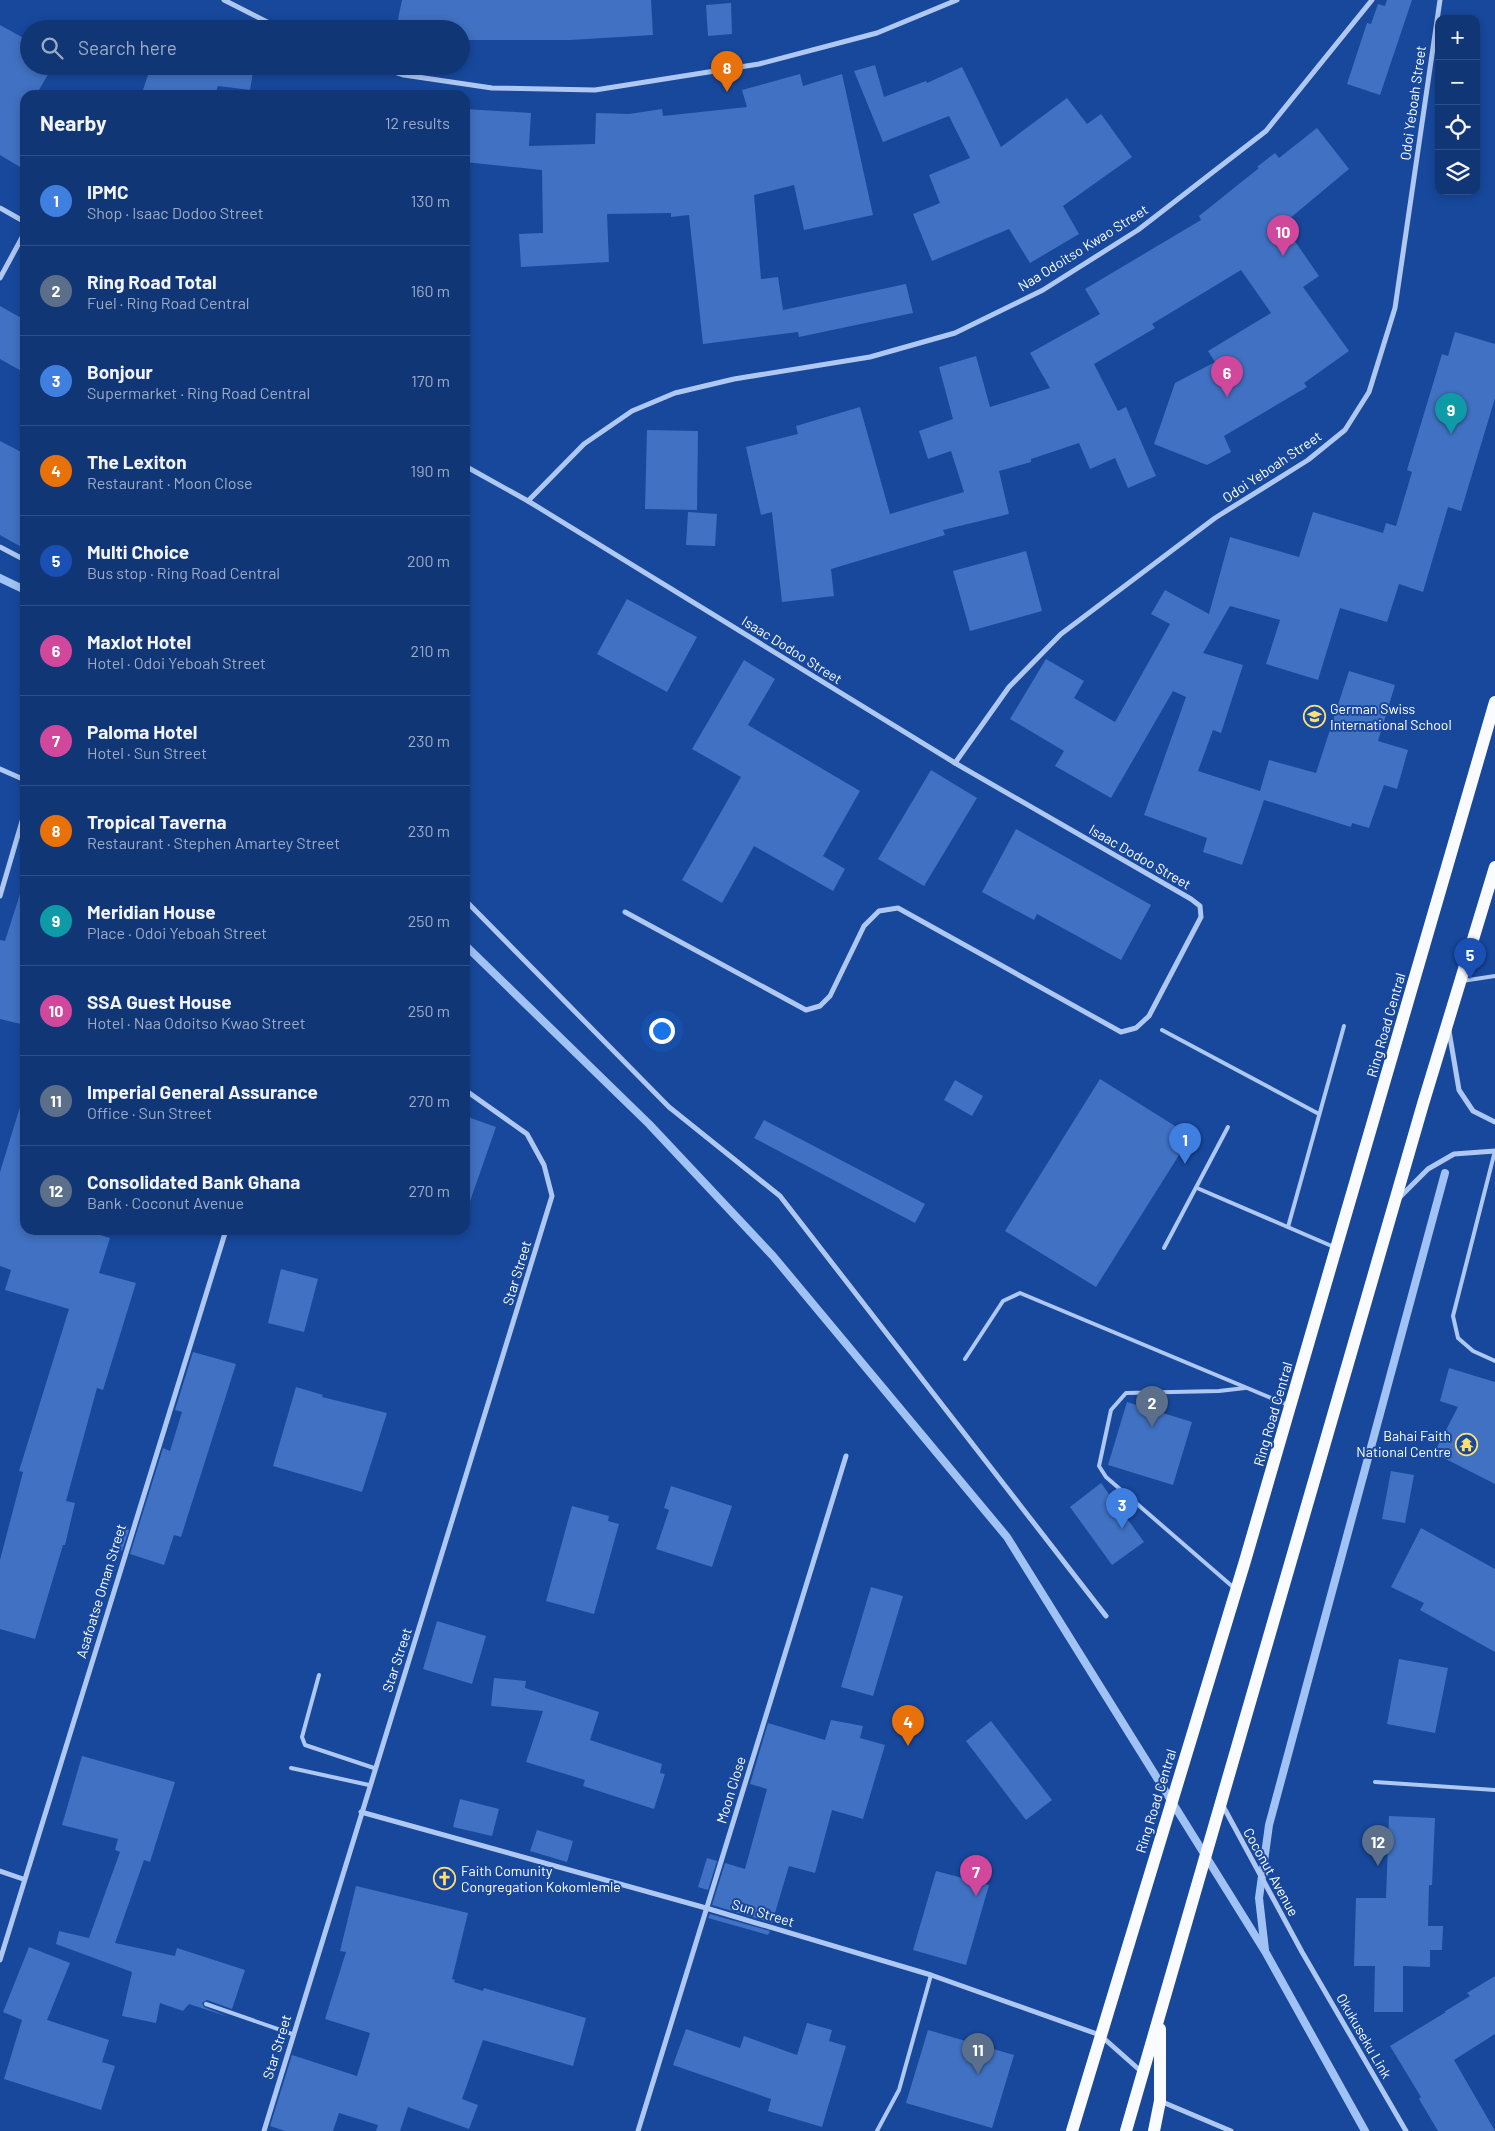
<!DOCTYPE html>
<html lang="en">
<head>
<meta charset="utf-8">
<style>
	:root { --surface:#113675; --page:#1e417d; --text:#f1f3f6; --muted:#9cabc5; --line:#305087; --accent:#ffdf70 }
	body { margin:0; font-family:Barlow,sans-serif; background:var(--page); color:var(--text) }
	.controls { position:absolute; right:15px; top:15px; display:grid; overflow:hidden; border-radius:10px; box-shadow:0 2px 8px #0003 }
	.controls button { width:45px; height:45px; display:grid; place-items:center; padding:0; border:0; border-bottom:1px solid var(--line); background:var(--surface); color:var(--text); font:25px sans-serif }
	.you { position:absolute; left:661px; top:1030px; width:18px; height:18px; margin:-12px; border:4px solid #fff; border-radius:50%; background:#1a73e8; box-shadow:0 0 0 8px #1a73e833 }
	.badge { display:grid; place-items:center; width:32px; height:32px; border-radius:50%; background:var(--accent); color:#fff; font-size:16px; font-weight:700 }
	.pin { position:absolute; translate:-50% -41px; filter:drop-shadow(0 1px 2px #0008) }
	.pin::after { content:''; position:absolute; top:26px; width:18px; height:15px; background:inherit; clip-path:polygon(0 0,100% 0,50% 100%) }
	.list { margin:0; padding:0; list-style:none }
	h2 { display:flex; justify-content:space-between; align-items:center; height:65px; margin:0; padding:0 20px; font-size:21px }
	h2 small { font-size:16px; font-weight:400; color:var(--muted) }
	.list li { display:grid; grid-template-columns:32px 1fr auto; gap:15px; align-items:center; box-sizing:border-box; height:90px; padding:0 20px; border-top:1px solid var(--line) }
	.list b { display:block; font-size:19px; white-space:nowrap }
	.list p { margin:0; font-size:16px; white-space:nowrap; color:var(--muted) }
	.list em { font-size:16px; font-style:normal; color:var(--muted) }
	.icon { flex:none; width:28px; height:28px; fill:none; stroke:currentColor; stroke-width:2; stroke-linecap:round; stroke-linejoin:round }
	.map { position:relative; flex:none; width:1495px; height:2131px; overflow:hidden }
	.search { position:absolute; background:var(--surface); box-shadow:0 2px 8px #0003; left:20px; top:20px; width:450px; height:55px; display:flex; align-items:center; gap:12px; box-sizing:border-box; padding:0 18px; border-radius:28px; color:var(--muted); font-size:19px }
	.panel { position:absolute; background:var(--surface); box-shadow:0 2px 8px #0003; left:20px; top:90px; width:450px; height:1145px; border-radius:15px }
	.map>svg:first-child { display:block }
</style>
</head>
<body>
<div class="map">
<svg width="1495" height="2131" viewBox="0 0 1495 2131">
	<rect width="100%" height="100%" fill="#17489c"/>
	<g fill="none" stroke-linecap="round" stroke-linejoin="round">
		<g stroke="#a1c2f4" stroke-width="8">
			<path d="M0,578L25,590"/>
			<path d="M465,945L649,1124L773,1256L1007,1537L1266,1953L1365,2131"/>
			<path d="M1265,1950L1259,1898L1269,1825L1445,1173"/>
		</g>
	</g>
	<g fill="#4071c2">
		<path d="M402,0H651L653,35L570,40H461V29H396Z"/>
		<path d="M1387,0H1412L1380,95L1347,84L1367,23L1371,24L1378,4L1385,6Z"/>
		<path d="M731,3L732,34L708,36L706,5Z"/>
		<path d="M0,25L29,41V66H53L36,95H25V170L0,155Z"/>
		<path d="M875,65L884,97L926,81L927,83L962,67L1001,147L1067,98L1087,124L1101,114L1132,157L1063,206L1079,234L1030,263L1009,229L932,261L913,214L940,203L929,175L970,158L949,116L883,142L854,71Z"/>
		<path d="M151,66H254L250,90L218,86L215,95H159L143,90Z"/>
		<path d="M800,74L803,86L842,74L873,215L804,230L794,185L754,195L761,279L778,277L783,310L906,284L913,313L799,337L798,332L703,344L689,215L671,217V213L607,214L609,262L521,267L519,234L543,233L542,170L465,162V109L531,113L529,146L595,144L596,113L629,114L662,109L663,116L747,107L742,90Z"/>
		<path d="M1317,128L1349,169L1283,224L1319,276L1303,287L1349,351L1304,383L1307,387L1224,436L1231,452L1207,465L1154,444L1175,383L1215,362L1208,351L1271,313L1241,270L1152,324L1155,328L1094,364L1118,411L1126,407L1156,476L1128,488L1115,458L1090,469L1079,443L1031,459V462L999,471L1009,514L943,530L945,535L831,569L834,596L782,602L772,512L761,515L746,447L798,434L796,426L860,407L890,514L964,492L951,451L928,459L919,431L953,419L939,367L976,356L990,407L1050,388L1030,353L1100,314L1085,289L1201,220L1199,216L1259,168L1257,167L1275,153L1279,158Z"/>
		<path d="M0,306L25,320V373L0,359Z"/>
		<path d="M1455,332L1495,344V398L1461,511L1448,507L1423,592L1399,584L1387,622L1340,608L1318,680L1266,664L1280,620L1230,606L1203,653L1243,665L1221,733L1213,730L1198,771L1260,791L1269,760L1316,773L1349,671L1395,685L1378,741L1408,750L1397,789L1384,785L1369,828L1352,823L1351,827L1264,800L1242,865L1203,852L1207,838L1144,815L1186,697L1173,691L1111,798L1055,766L1064,751L1010,719L1046,659L1084,681L1074,698L1115,722L1170,624L1151,614L1165,590L1209,614L1230,537L1299,557L1313,512L1383,533L1386,523L1396,526L1412,472L1407,470L1442,354L1448,356Z"/>
		<path d="M647,430L698,431L697,510L645,509Z"/>
		<path d="M0,441L25,454V549L0,535Z"/>
		<path d="M688,512L717,514L715,546L686,545Z"/>
		<path d="M1026,551L1042,611L970,631L953,571Z"/>
		<path d="M627,599L697,637L667,692L597,654Z"/>
		<path d="M744,660L775,679L748,725L860,791L823,856L845,869L833,891L754,846L722,903L682,880L741,777L692,749Z"/>
		<path d="M931,770L977,798L924,886L878,859Z"/>
		<path d="M1016,829L1151,905L1121,960L1037,914L1034,920L982,892Z"/>
		<path d="M20,894L25,895V1025L0,1019V940L5,941Z"/>
		<path d="M1100,1079L1191,1136L1096,1287L1005,1231Z"/>
		<path d="M955,1080L983,1096L972,1116L944,1100Z"/>
		<path d="M20,1107L25,1108V1230H84L110,1238L99,1273L136,1283L103,1390L97,1388L66,1501L75,1503L65,1545H63L35,1639L0,1629V1560L23,1472L19,1471L69,1309L5,1290L11,1270L0,1266V1172Z"/>
		<path d="M465,1116L496,1127L468,1207H465Z"/>
		<path d="M764,1120L925,1204L915,1223L754,1138Z"/>
		<path d="M281,1269L318,1279L304,1332L268,1323Z"/>
		<path d="M193,1352L236,1364L181,1537L174,1535L164,1565L130,1554L163,1448L170,1451L182,1412L175,1410Z"/>
		<path d="M1449,1368L1495,1382V1484L1434,1453L1458,1407L1440,1401Z"/>
		<path d="M296,1387L323,1395L322,1397L387,1413L362,1492L273,1466Z"/>
		<path d="M1127,1402L1192,1422L1173,1485L1108,1465Z"/>
		<path d="M1391,1471L1414,1475L1405,1523L1382,1519Z"/>
		<path d="M1101,1483L1144,1542L1112,1565L1070,1507Z"/>
		<path d="M671,1486L732,1506L712,1567L656,1549L669,1510L664,1508Z"/>
		<path d="M572,1506L609,1516L608,1521L619,1524L594,1614L546,1601Z"/>
		<path d="M123,1528L129,1530L122,1551L116,1549Z"/>
		<path d="M1421,1528L1495,1569V1652L1420,1610L1424,1603L1391,1587Z"/>
		<path d="M871,1587L903,1596L873,1696L841,1687Z"/>
		<path d="M437,1621L486,1636L472,1684L423,1669Z"/>
		<path d="M1399,1659L1448,1668L1435,1733L1387,1724Z"/>
		<path d="M494,1678L526,1681L525,1688L599,1712L590,1740L662,1764L660,1773L665,1774L654,1809L583,1786L585,1780L526,1762L543,1711L491,1706Z"/>
		<path d="M831,1720L863,1726L860,1738L885,1745L863,1819L832,1810L815,1873L789,1866L772,1923L712,1905L725,1863L745,1869L767,1789L750,1784L768,1723L825,1740Z"/>
		<path d="M991,1721L1052,1800L1026,1820L966,1741Z"/>
		<path d="M82,1756L175,1782L150,1862L144,1860L115,1943L175,1956L177,1948L245,1970L232,2009L207,2000L202,2003L204,2007L229,2017L189,2004L183,2011L160,2003L156,2023L122,2016L132,1972L56,1944L59,1931L89,1938L120,1852L115,1850L118,1839L62,1825Z"/>
		<path d="M460,1799L499,1809L492,1836L453,1827Z"/>
		<path d="M1389,1816L1435,1818L1432,1885H1429L1428,1926H1443L1442,1950H1430V1967L1403,1966V2012H1374L1375,1966H1354L1356,1898H1386Z"/>
		<path d="M537,1830L573,1841L567,1862L530,1851Z"/>
		<path d="M707,1858L717,1861L708,1890L698,1887Z"/>
		<path d="M936,1871L989,1885L966,1965L913,1950Z"/>
		<path d="M356,1886L468,1913L452,1979L455,1980L454,1982L483,1991L484,1988L586,2018L573,2066L483,2040L462,2099L478,2105L469,2129L408,2107L400,2131H376L378,2125L339,2113L333,2131H285L270,2126L292,2055L357,2076L370,2033L325,2019L346,1952L340,1951Z"/>
		<path d="M710,1914L770,1931L768,1935L708,1918Z"/>
		<path d="M29,1947L70,1963L47,2020L109,2040L102,2062L115,2066L101,2110L4,2079L22,2020L3,2012Z"/>
		<path d="M1495,1976V2034L1454,2060L1495,2131H1438L1419,2099L1421,2097L1390,2046L1446,2012H1444L1470,1996L1467,1993Z"/>
		<path d="M807,2023L832,2030L829,2041L846,2046L822,2127L768,2111L771,2099L673,2065L686,2029L740,2048L744,2036L797,2055Z"/>
		<path d="M928,2030L1014,2055L992,2128L906,2103Z"/>
	</g>
	<g fill="none" stroke-linecap="round" stroke-linejoin="round">
		<g stroke="#aec8f2" stroke-width="4">
			<path d="M1462,981L1495,976"/>
			<path d="M1162,1030L1319,1114"/>
			<path d="M1495,1151L1453,1316L1458,1338L1473,1351L1495,1361"/>
			<path d="M1197,1188L1334,1247"/>
			<path d="M1288,1227L1344,1026"/>
			<path d="M1164,1248L1228,1127"/>
			<path d="M965,1359L1003,1301L1020,1293L1288,1405"/>
			<path d="M1233,1587L1106,1477L1099,1466L1111,1410L1126,1393L1219,1391L1245,1388"/>
			<path d="M319,1675L302,1737L305,1745L374,1768"/>
			<path d="M291,1768L369,1785"/>
			<path d="M1375,1782L1495,1790"/>
			<path d="M206,2004L292,2034"/>
			<path d="M877,2131L899,2090L931,1975"/>
		</g>
		<g stroke="#aec8f2" stroke-width="5">
			<path d="M224,0L281,29"/>
			<path d="M376,66L404,75L492,88L595,90L759,64L877,33L957,0"/>
			<path d="M0,208L25,222"/>
			<path d="M0,278L25,232"/>
			<path d="M465,466L528,501L955,763L1191,899L1200,906L1201,917L1149,1016L1136,1028L1121,1032L898,908L879,911L864,926L830,996L820,1006L806,1010L625,912"/>
			<path d="M528,501L584,444L632,411L675,393L734,379L870,357L955,333L1043,290L1138,230L1266,131L1372,0"/>
			<path d="M0,547L25,560"/>
			<path d="M955,763L1009,687L1061,634L1215,518L1308,460L1345,430L1369,392L1395,308L1440,0"/>
			<path d="M0,769L25,780"/>
			<path d="M0,896L25,811"/>
			<path d="M465,900L669,1107L780,1196L1106,1616"/>
			<path d="M1449,1031L1459,1090L1473,1111L1495,1122"/>
			<path d="M1400,1197L1428,1169L1454,1154L1495,1151"/>
			<path d="M1223,1806L1302,1952L1406,2131"/>
			<path d="M361,1812L706,1908L931,1975L1100,2035L1143,2073"/>
			<path d="M0,1871L23,1879"/>
			<path d="M0,1960L226,1230"/>
			<path d="M1160,2101L1231,2131"/>
			<path d="M264,2131L552,1196L544,1165L527,1134L465,1090"/>
			<path d="M638,2131L846,1456"/>
		</g>
		<g stroke="#fafbff" stroke-width="12">
			<path d="M1072,2131L1245,1561L1495,702"/>
			<path d="M1126,2131L1423,1104L1495,867"/>
			<path d="M1154,2131L1160,2101V2029"/>
		</g>
	</g>
	<defs>
		<symbol id="school-ring" viewBox="-11 -11 22 22"><circle r="9.5" fill="#17489c" stroke="#ffdf70" stroke-width="1.5"/><path d="M0-5L7-2L0 1L-7-2ZM-4 1L0 2.5L4 1V4Q0 6-4 4Z" fill="#ffdf70"/></symbol>
		<symbol id="temple-ring" viewBox="-11 -11 22 22"><circle r="9.5" fill="#17489c" stroke="#ffdf70" stroke-width="1.5"/><path d="M0-6L5-2H3V0L6.5 2.5H4V6H1.5V3h-3V6H-4V2.5H-6.5L-3 0V-2H-5Z" fill="#ffdf70"/></symbol>
		<symbol id="church-ring" viewBox="-11 -11 22 22"><circle r="9.5" fill="#17489c" stroke="#ffdf70" stroke-width="1.5"/><path d="M-1.2-6h2.4v3.5h3.3v2.4h-3.3V6h-2.4V-.1h-3.3v-2.4h3.3Z" fill="#ffdf70"/></symbol>
	</defs>
	<g fill-rule="evenodd">
		<use href="#school-ring" x="1302" y="704" width="25" height="25"/>
		<use href="#temple-ring" x="1454" y="1432" width="25" height="25"/>
		<use href="#church-ring" x="432" y="1866" width="25" height="25"/>
	</g>
	<g text-anchor="middle" stroke-width="4" stroke-linejoin="round" paint-order="stroke">
		<g font-size="14" fill="#fff" stroke="#17489c">
			<text transform="translate(1413 103) rotate(-82)" y="5">Odoi Yeboah Street</text>
			<text transform="translate(1083 248) rotate(-32)" y="5">Naa Odoitso Kwao Street</text>
			<text transform="translate(1272 467) rotate(-34)" y="5">Odoi Yeboah Street</text>
			<text transform="translate(792 650) rotate(32)" y="5">Isaac Dodoo Street</text>
			<text transform="translate(1140 857) rotate(30)" y="5">Isaac Dodoo Street</text>
			<text transform="translate(1386 1025) rotate(-74)" y="5">Ring Road Central</text>
			<text transform="translate(517 1273) rotate(-73)" y="5">Star Street</text>
			<text transform="translate(1273 1414) rotate(-74)" y="5">Ring Road Central</text>
			<text transform="translate(101 1591) rotate(-73)" y="5">Asafoatse Oman Street</text>
			<text transform="translate(397 1660) rotate(-72)" y="5">Star Street</text>
			<text transform="translate(731 1790) rotate(-73)" y="5">Moon Close</text>
			<text transform="translate(1156 1801) rotate(-73)" y="5">Ring Road Central</text>
			<text transform="translate(1271 1872) rotate(61)" y="5">Coconut Avenue</text>
			<text transform="translate(763 1913) rotate(17)" y="5">Sun Street</text>
			<text transform="translate(1364 2036) rotate(60)" y="5">Okukuseku Link</text>
			<text transform="translate(277 2047) rotate(-73)" y="5">Star Street</text>
		</g>
		<g font-size="14" fill="#fff" stroke="#17489c" text-anchor="start">
			<text x="1330" y="714">German Swiss<tspan x="1330" dy="16">International School</tspan></text>
			<text x="1451" y="1441" text-anchor="end">Bahai Faith<tspan x="1451" dy="16">National Centre</tspan></text>
			<text x="461" y="1876">Faith Comunity<tspan x="461" dy="16">Congregation Kokomlemle</tspan></text>
		</g>
	</g>
</svg>
<div class="controls">
<button>+</button>
<button>−</button>
<button><svg class="icon" aria-label="locate" viewBox="0 0 24 24"><circle cx="12" cy="12" r="6"/><path d="M12 2v4M12 18v4M2 12h4M18 12h4"/></svg></button>
<button><svg class="icon" aria-label="layers" viewBox="0 0 24 24"><path d="M12 4l9 5-9 5-9-5zM3 14l9 5 9-5"/></svg></button>
</div>
<div class="you"></div>
<div class="pin badge" style="left:1185px;top:1164px;background:#3f7fe0">1</div>
<div class="pin badge" style="left:1152px;top:1427px;background:#5c6f8a">2</div>
<div class="pin badge" style="left:1122px;top:1529px;background:#3f7fe0">3</div>
<div class="pin badge" style="left:908px;top:1746px;background:#e8710a">4</div>
<div class="pin badge" style="left:1470px;top:979px;background:#1a4fb4">5</div>
<div class="pin badge" style="left:1227px;top:397px;background:#d1479c">6</div>
<div class="pin badge" style="left:976px;top:1896px;background:#d1479c">7</div>
<div class="pin badge" style="left:727px;top:92px;background:#e8710a">8</div>
<div class="pin badge" style="left:1451px;top:434px;background:#0f9aa8">9</div>
<div class="pin badge" style="left:1283px;top:256px;background:#d1479c">10</div>
<div class="pin badge" style="left:978px;top:2074px;background:#5c6f8a">11</div>
<div class="pin badge" style="left:1378px;top:1866px;background:#5c6f8a">12</div>
<div class="search"><svg class="icon" aria-label="search" viewBox="0 0 24 24"><circle cx="10" cy="10" r="6"/><path d="M15 15l6 6"/></svg>Search here</div>
<section class="panel">
<h2>Nearby<small>12 results</small></h2>
<ul class="list">
<li><span class="badge" style="background:#3f7fe0">1</span><div><b>IPMC</b><p>Shop · Isaac Dodoo Street</p></div><em>130 m</em></li>
<li><span class="badge" style="background:#5c6f8a">2</span><div><b>Ring Road Total</b><p>Fuel · Ring Road Central</p></div><em>160 m</em></li>
<li><span class="badge" style="background:#3f7fe0">3</span><div><b>Bonjour</b><p>Supermarket · Ring Road Central</p></div><em>170 m</em></li>
<li><span class="badge" style="background:#e8710a">4</span><div><b>The Lexiton</b><p>Restaurant · Moon Close</p></div><em>190 m</em></li>
<li><span class="badge" style="background:#1a4fb4">5</span><div><b>Multi Choice</b><p>Bus stop · Ring Road Central</p></div><em>200 m</em></li>
<li><span class="badge" style="background:#d1479c">6</span><div><b>Maxlot Hotel</b><p>Hotel · Odoi Yeboah Street</p></div><em>210 m</em></li>
<li><span class="badge" style="background:#d1479c">7</span><div><b>Paloma Hotel</b><p>Hotel · Sun Street</p></div><em>230 m</em></li>
<li><span class="badge" style="background:#e8710a">8</span><div><b>Tropical Taverna</b><p>Restaurant · Stephen Amartey Street</p></div><em>230 m</em></li>
<li><span class="badge" style="background:#0f9aa8">9</span><div><b>Meridian House</b><p>Place · Odoi Yeboah Street</p></div><em>250 m</em></li>
<li><span class="badge" style="background:#d1479c">10</span><div><b>SSA Guest House</b><p>Hotel · Naa Odoitso Kwao Street</p></div><em>250 m</em></li>
<li><span class="badge" style="background:#5c6f8a">11</span><div><b>Imperial General Assurance</b><p>Office · Sun Street</p></div><em>270 m</em></li>
<li><span class="badge" style="background:#5c6f8a">12</span><div><b>Consolidated Bank Ghana</b><p>Bank · Coconut Avenue</p></div><em>270 m</em></li>
</ul>
</section>
</div>
</body>
</html>
